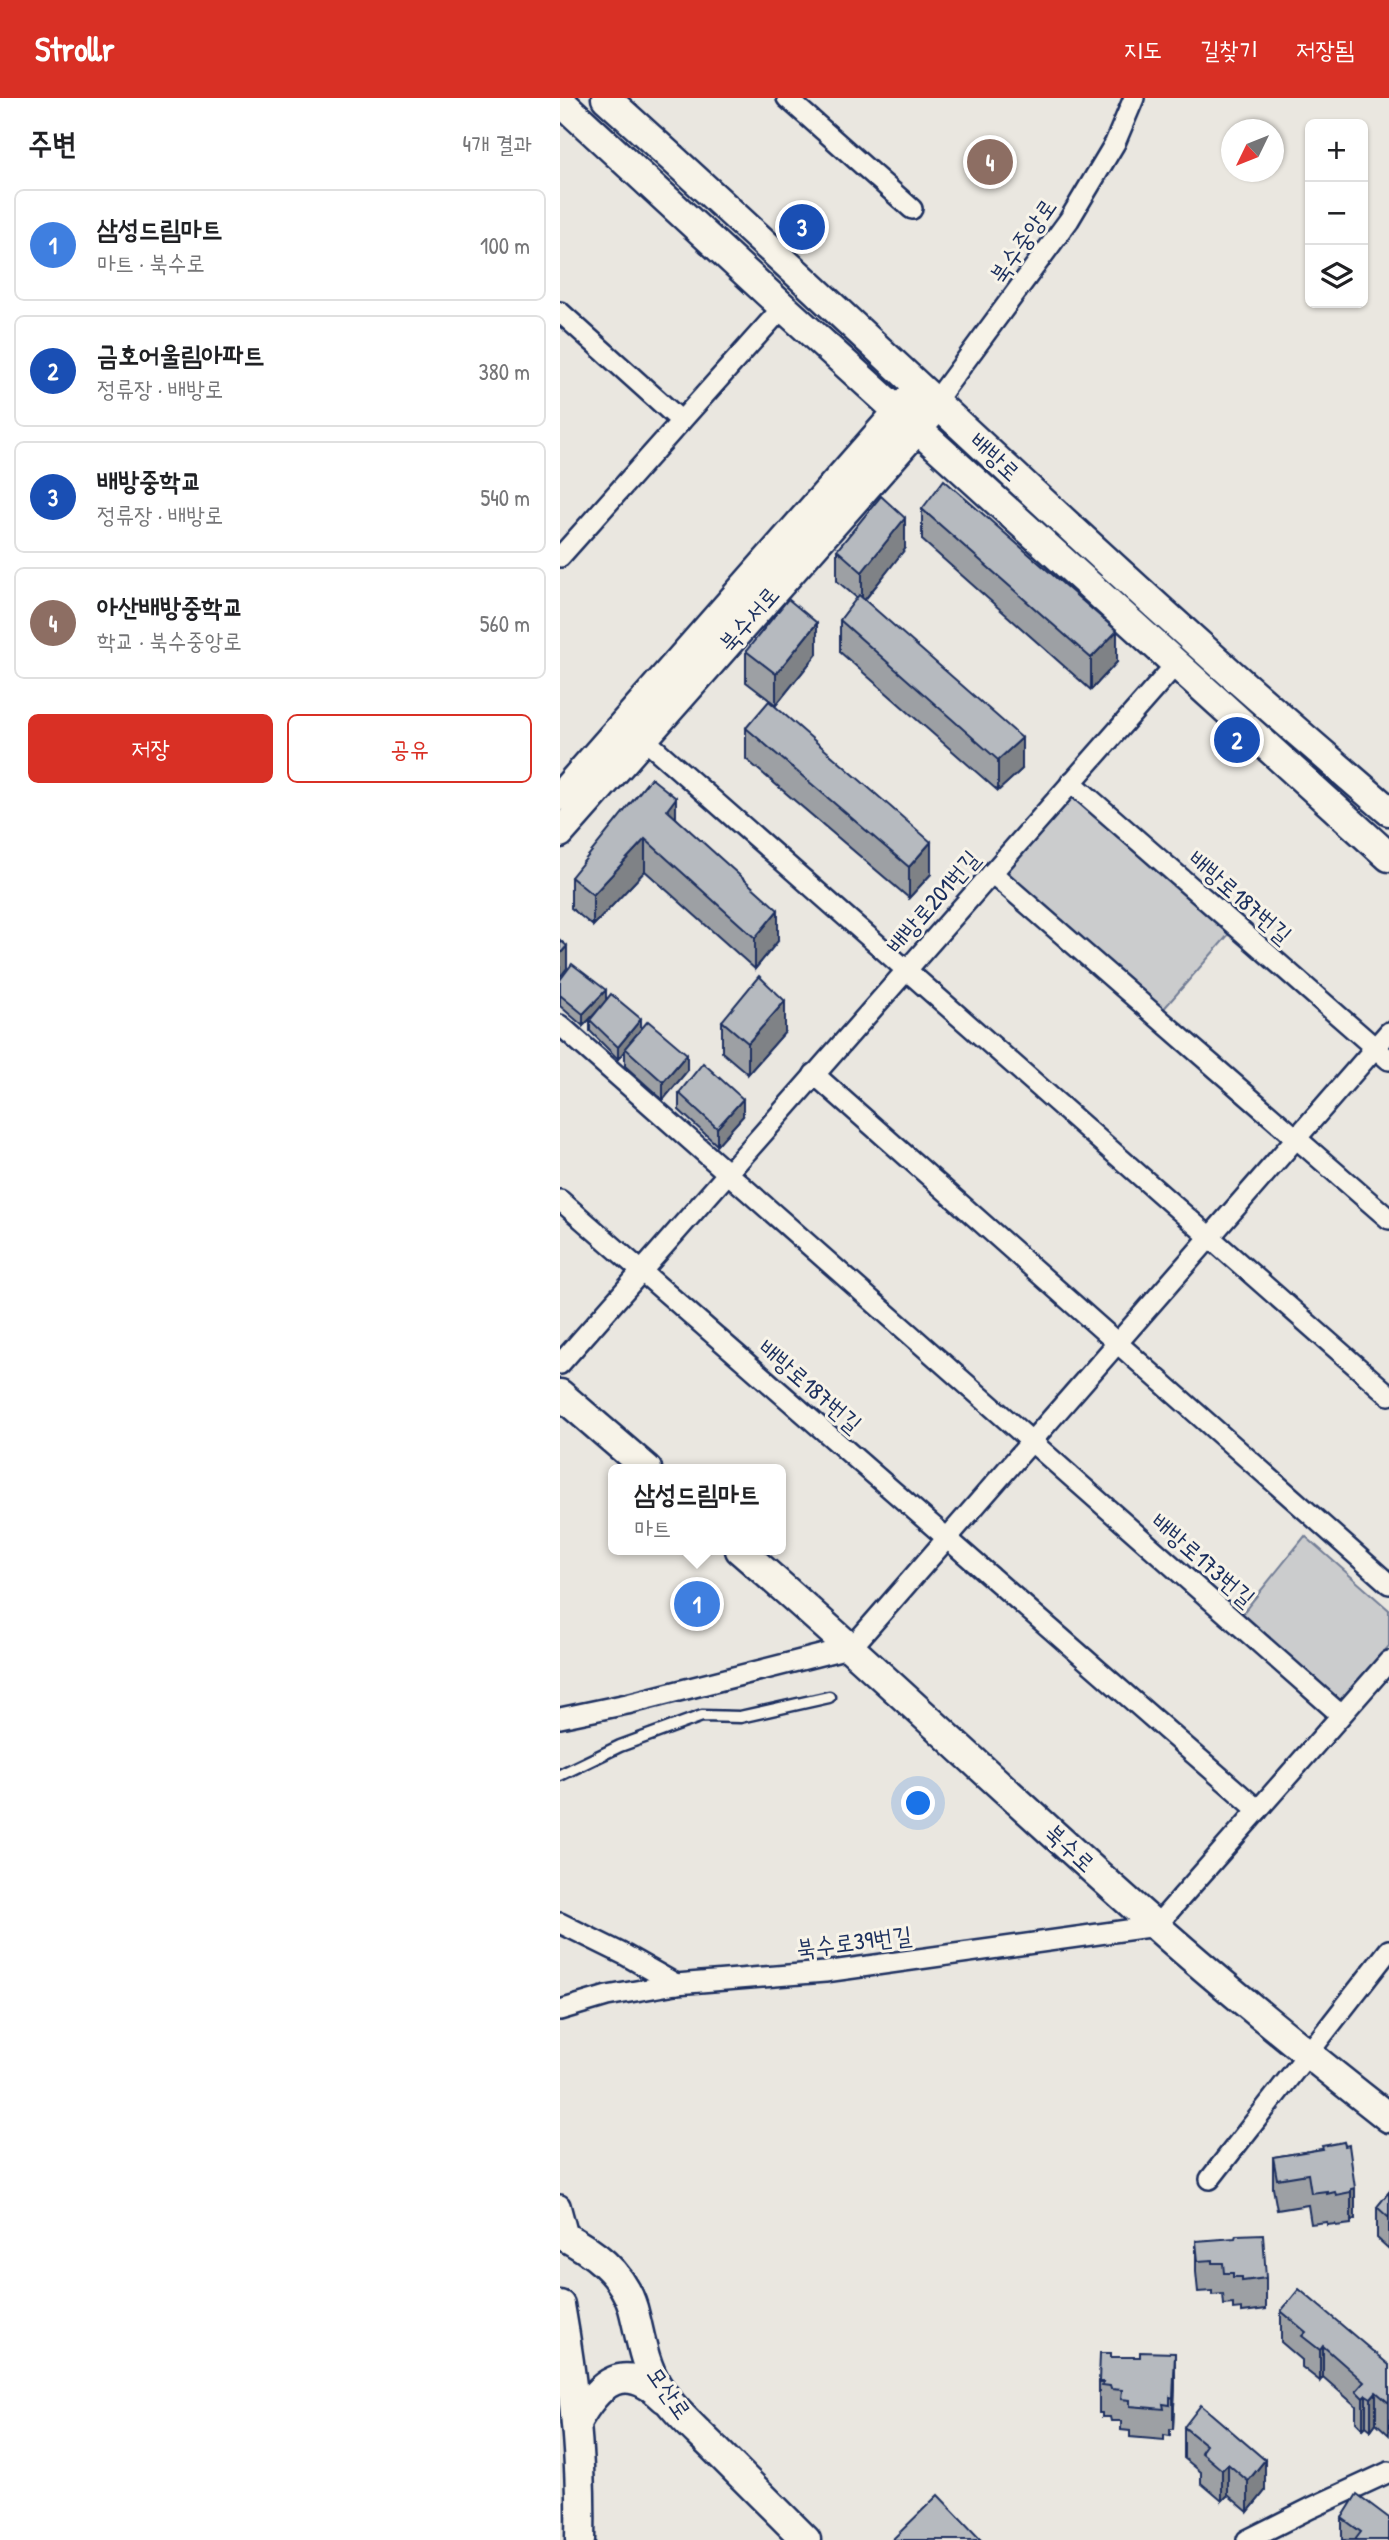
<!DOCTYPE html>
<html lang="ko">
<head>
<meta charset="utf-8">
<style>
	:root { --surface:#fff; --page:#f6f6f6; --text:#202124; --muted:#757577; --line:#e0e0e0; --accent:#d93025 }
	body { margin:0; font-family:"Patrick Hand","Poor Story",sans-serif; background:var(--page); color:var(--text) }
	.controls { position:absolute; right:21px; top:21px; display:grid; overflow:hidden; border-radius:10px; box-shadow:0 2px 5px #0004 }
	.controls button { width:63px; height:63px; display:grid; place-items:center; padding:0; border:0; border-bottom:2px solid var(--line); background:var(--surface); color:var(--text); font:35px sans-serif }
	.compass { position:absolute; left:661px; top:21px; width:63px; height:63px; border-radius:50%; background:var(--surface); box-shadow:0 2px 5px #0004; rotate:227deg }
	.you { position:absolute; left:359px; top:1706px; width:24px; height:24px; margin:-18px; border:5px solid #fff; border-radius:50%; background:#1a73e8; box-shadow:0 0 0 10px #1a73e833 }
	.badge { display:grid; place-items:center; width:46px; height:46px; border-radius:50%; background:var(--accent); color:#fff; font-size:23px; font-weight:700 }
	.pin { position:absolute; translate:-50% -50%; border:4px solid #fff; box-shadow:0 2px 7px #0006 }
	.popup { position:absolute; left:48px; top:1366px; width:178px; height:91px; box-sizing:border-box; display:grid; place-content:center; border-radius:10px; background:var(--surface); filter:drop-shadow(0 2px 5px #0005); font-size:23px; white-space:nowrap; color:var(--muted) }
	.popup b { font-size:26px; color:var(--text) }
	.popup::after { content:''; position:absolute; left:50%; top:100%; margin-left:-14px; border:14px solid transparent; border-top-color:var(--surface) }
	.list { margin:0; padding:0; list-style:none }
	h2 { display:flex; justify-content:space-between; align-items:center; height:91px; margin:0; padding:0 28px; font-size:30px }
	h2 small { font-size:23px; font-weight:400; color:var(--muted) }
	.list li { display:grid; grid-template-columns:46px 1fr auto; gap:21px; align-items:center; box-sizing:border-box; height:112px; margin:0 14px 14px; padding:0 14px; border:2px solid var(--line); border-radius:10px }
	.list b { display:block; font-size:26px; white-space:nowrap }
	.list p { margin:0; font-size:23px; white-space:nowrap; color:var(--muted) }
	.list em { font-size:23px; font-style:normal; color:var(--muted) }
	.actions { display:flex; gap:14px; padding:21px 28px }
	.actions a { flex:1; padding:16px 0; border:2px solid var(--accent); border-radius:10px; text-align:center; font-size:24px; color:var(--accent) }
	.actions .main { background:var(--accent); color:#fff }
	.icon { flex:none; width:38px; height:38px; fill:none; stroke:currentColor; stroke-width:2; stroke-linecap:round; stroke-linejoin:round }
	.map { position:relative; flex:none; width:829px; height:2442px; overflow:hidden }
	header { display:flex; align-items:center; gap:42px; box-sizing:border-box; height:98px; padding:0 35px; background:var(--accent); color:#fff }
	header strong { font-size:33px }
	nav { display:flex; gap:38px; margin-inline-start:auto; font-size:24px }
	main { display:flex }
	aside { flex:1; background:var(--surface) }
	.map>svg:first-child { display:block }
</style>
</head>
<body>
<header>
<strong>Strollr</strong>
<nav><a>지도</a><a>길찾기</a><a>저장됨</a></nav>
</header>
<main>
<aside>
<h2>주변<small>4개 결과</small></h2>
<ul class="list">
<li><span class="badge" style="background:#3f7fe0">1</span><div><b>삼성드림마트</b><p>마트 · 북수로</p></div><em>100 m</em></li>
<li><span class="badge" style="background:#1a4fb4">2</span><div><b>금호어울림아파트</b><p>정류장 · 배방로</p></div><em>380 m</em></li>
<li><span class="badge" style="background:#1a4fb4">3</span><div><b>배방중학교</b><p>정류장 · 배방로</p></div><em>540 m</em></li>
<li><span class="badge" style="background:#8d6e63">4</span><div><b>아산배방중학교</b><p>학교 · 북수중앙로</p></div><em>560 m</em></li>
</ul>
<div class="actions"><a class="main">저장</a><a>공유</a></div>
</aside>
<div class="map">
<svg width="829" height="2442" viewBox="0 0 829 2442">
	<rect width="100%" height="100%" fill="#eae7e0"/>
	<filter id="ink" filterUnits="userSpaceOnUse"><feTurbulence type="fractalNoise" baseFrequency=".0143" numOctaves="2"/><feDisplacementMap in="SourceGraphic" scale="14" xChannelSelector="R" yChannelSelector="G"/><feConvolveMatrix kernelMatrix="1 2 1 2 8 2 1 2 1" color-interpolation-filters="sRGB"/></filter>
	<g filter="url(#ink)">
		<g fill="#cbcccd" stroke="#737e96" stroke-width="2">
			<path d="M508,681L676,828L601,914L431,768Z"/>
			<path d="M745,1438L829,1512V1548L780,1606L682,1516Z"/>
		</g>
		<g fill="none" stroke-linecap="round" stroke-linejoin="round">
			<defs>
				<path id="lane" d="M0,1677L60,1648L142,1618L180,1619L269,1599"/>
				<g id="street">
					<path d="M227,0L352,111"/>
					<path d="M0,214L121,323"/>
					<path d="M375,304L509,122L555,45L574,0"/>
					<path d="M0,459L223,209"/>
					<path d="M84,641L829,1297"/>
					<path d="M511,684L829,962"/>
					<path d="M432,775L829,1121"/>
					<path d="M0,927L781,1617"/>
					<path d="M254,976L829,1486"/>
					<path d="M0,1102L698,1712"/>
					<path d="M0,1266L616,566"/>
					<path d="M0,1620L67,1606L292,1549L829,934"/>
					<path d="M0,1825L65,1857L116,1886"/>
					<path d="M0,1912L47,1898L116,1886L265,1874L596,1828L829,1563"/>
					<path d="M650,2081L829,1852"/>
					<path d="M0,2107L9,2141"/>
					<path d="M687,2442L751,2410L829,2374"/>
				</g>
				<g id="secondary">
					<path d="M46,0C248,182 443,371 645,552C705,607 768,660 829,713"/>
					<path d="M0,3L223,209L829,759"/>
					<path d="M0,698L350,300"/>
					<path d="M0,735L369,318"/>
					<path d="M0,1296L87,1371"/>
					<path d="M180,1452C321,1574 455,1704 596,1828C671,1895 750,1958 829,2020"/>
					<path d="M0,2136C32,2153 62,2173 73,2210C80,2236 83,2263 97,2287C112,2311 135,2331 155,2351C185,2381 216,2412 246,2442"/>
					<path d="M0,2207C14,2286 22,2361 20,2442"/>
					<path d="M16,2325C39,2284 64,2262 104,2300"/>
				</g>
			</defs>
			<use href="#lane" stroke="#1b2f5e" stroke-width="15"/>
			<use href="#street" stroke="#1b2f5e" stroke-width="24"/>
			<use href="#secondary" stroke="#1b2f5e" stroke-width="33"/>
			<use href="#lane" stroke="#f7f3e8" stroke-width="10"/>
			<use href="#street" stroke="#f7f3e8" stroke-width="19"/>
			<use href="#secondary" stroke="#f7f3e8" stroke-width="28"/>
		</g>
		<g fill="#9da0a4" stroke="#1b2f5e" stroke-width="2">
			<path d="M362,411L557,564L531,592L362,442Z"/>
			<path d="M345,451L305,502L462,671L438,693L280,554V522L297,500L277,483V452Z"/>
			<path d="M186,553L257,556L216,607L186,584Z"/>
			<path d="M186,630L371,776L349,800L186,661Z"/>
			<path d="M116,720L218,843L195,871L85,773L33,828L11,810V779Z"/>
			<path d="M0,882L46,903L81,931L127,973L103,1002L65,968V952L58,961L30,933V922L33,918L23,928L0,908Z"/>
			<path d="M162,923L225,934L188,976L162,954Z"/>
			<path d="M119,995L183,1018L157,1047L119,1012Z"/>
			<path d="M784,2044L795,2121L791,2122V2126L776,2128L775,2126L767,2127V2124L751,2126L748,2107L717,2112L713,2090V2059L762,2051Z"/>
			<path d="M829,2094V2151L817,2140V2109Z"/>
			<path d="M636,2143L706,2180V2211L682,2214V2210L673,2211V2206L664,2207L663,2196L652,2197V2193L638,2194L636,2174Z"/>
			<path d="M721,2213L829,2267V2337L816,2325L811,2332L806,2328L803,2331L796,2324V2308L763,2279L760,2283L742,2269V2262L721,2244Z"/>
			<path d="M551,2259L615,2286L613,2331H610V2338L604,2337V2342L570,2339V2333L561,2332V2323H551L550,2319H542V2315H539V2284Z"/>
			<path d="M624,2329L705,2393L688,2414L668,2397L662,2403L641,2385V2374L624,2360Z"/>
			<path d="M782,2420L829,2442H782Z"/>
		</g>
		<g fill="#7f8286" stroke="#1b2f5e" stroke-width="2">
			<path d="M345,420V451L302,505V474Z"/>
			<path d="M257,525V556L216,607V576Z"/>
			<path d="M557,533V564L531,592V560Z"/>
			<path d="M462,640V671L438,693V662Z"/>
			<path d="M116,700V731L107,712Z"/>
			<path d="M85,741V773L33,828V797Z"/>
			<path d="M371,744V776L349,800V769Z"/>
			<path d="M218,812V843L195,871V840Z"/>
			<path d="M7,848V870L0,879V856Z"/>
			<path d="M46,892V904L23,928V916Z"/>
			<path d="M225,903V934L188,976V945Z"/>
			<path d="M81,921V932L58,961V949Z"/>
			<path d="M127,956V973L103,1002V984Z"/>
			<path d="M183,1001V1018L157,1047V1030Z"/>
			<path d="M795,2090V2121L791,2122V2091Z"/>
			<path d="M763,2248V2279L760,2283V2252Z"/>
			<path d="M615,2255V2286L613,2331V2300Z"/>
			<path d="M816,2294V2325L811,2332V2300Z"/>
			<path d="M806,2297V2328L803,2331V2300Z"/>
			<path d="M705,2362V2393L688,2414V2383Z"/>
			<path d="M668,2366V2397L662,2403V2372Z"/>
		</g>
		<g fill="#b6babf" stroke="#1b2f5e" stroke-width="2">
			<path d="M384,382L557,533L531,560L362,411Z"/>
			<path d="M321,398L345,420L302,474L277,452Z"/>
			<path d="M299,497L462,640L438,662L280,522Z"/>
			<path d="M228,501L257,525L216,576L186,553Z"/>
			<path d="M209,603L371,744L349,769L186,630Z"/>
			<path d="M91,680L116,700L107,712L218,812L195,840L85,741L33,797L11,779Z"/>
			<path d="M0,842L7,848L0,856Z"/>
			<path d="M12,866L46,892L23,916L0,897V882Z"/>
			<path d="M199,878L225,903L188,945L162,923Z"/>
			<path d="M51,896L81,921L58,949L30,922Z"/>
			<path d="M88,923L127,956L103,984L65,950Z"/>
			<path d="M143,965L183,1001L157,1030L119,995Z"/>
			<path d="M784,2044L785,2048L789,2047L795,2090L791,2091V2094L776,2097L775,2094L767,2096V2093L751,2095L748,2076L717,2081L713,2059L763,2051L762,2048Z"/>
			<path d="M829,2094V2120L817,2109Z"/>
			<path d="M703,2136L706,2180L682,2183V2179H673V2175H664L663,2165H652V2162L638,2163L636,2143L675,2140L676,2137Z"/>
			<path d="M739,2191L829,2267V2305L816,2294L811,2300L806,2297L803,2300L796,2293L804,2284L763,2248L760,2252L742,2238L746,2234L721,2213Z"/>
			<path d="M580,2254L615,2255L613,2300L610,2299V2307L603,2306L604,2311L570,2308V2302L561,2301L562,2292L551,2291L550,2288L542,2287L543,2284H539L540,2255H551V2259H580Z"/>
			<path d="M641,2307L705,2362L688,2383L668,2366L662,2372L641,2354L646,2347L624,2329Z"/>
			<path d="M797,2396L829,2420V2442H795L801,2434L782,2420Z"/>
			<path d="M378,2397L421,2442H332Z"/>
		</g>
	</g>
	<g text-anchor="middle" stroke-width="6" stroke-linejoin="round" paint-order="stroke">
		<g font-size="24" fill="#1b2f5e" stroke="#f7f3e8">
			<text transform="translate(463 143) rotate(-55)" y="8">북수중앙로</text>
			<text transform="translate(435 359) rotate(43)" y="8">배방로</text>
			<text transform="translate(189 521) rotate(-49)" y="8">북수서로</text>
			<text transform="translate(680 799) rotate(41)" y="8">배방로187번길</text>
			<text transform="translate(373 804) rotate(-49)" y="8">배방로201번길</text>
			<text transform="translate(250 1288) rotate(41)" y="8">배방로187번길</text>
			<text transform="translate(643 1462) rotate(41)" y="8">배방로173번길</text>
			<text transform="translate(510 1750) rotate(43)" y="8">북수로</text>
			<text transform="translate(294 1844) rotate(-7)" y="8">북수로39번길</text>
			<text transform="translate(109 2295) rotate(55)" y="8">모산로</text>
		</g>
	</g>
</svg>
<div class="controls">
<button>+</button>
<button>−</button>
<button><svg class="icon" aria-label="layers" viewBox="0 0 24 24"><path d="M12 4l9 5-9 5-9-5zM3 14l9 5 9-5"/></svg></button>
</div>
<svg class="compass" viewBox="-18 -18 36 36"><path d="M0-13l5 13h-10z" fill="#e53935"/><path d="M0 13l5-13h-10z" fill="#757577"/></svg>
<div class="you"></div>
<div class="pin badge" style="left:137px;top:1506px;background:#3f7fe0">1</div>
<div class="popup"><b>삼성드림마트</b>마트</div>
<div class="pin badge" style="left:677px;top:642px;background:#1a4fb4">2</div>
<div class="pin badge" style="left:242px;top:129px;background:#1a4fb4">3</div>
<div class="pin badge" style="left:430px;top:64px;background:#8d6e63">4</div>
</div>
</main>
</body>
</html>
